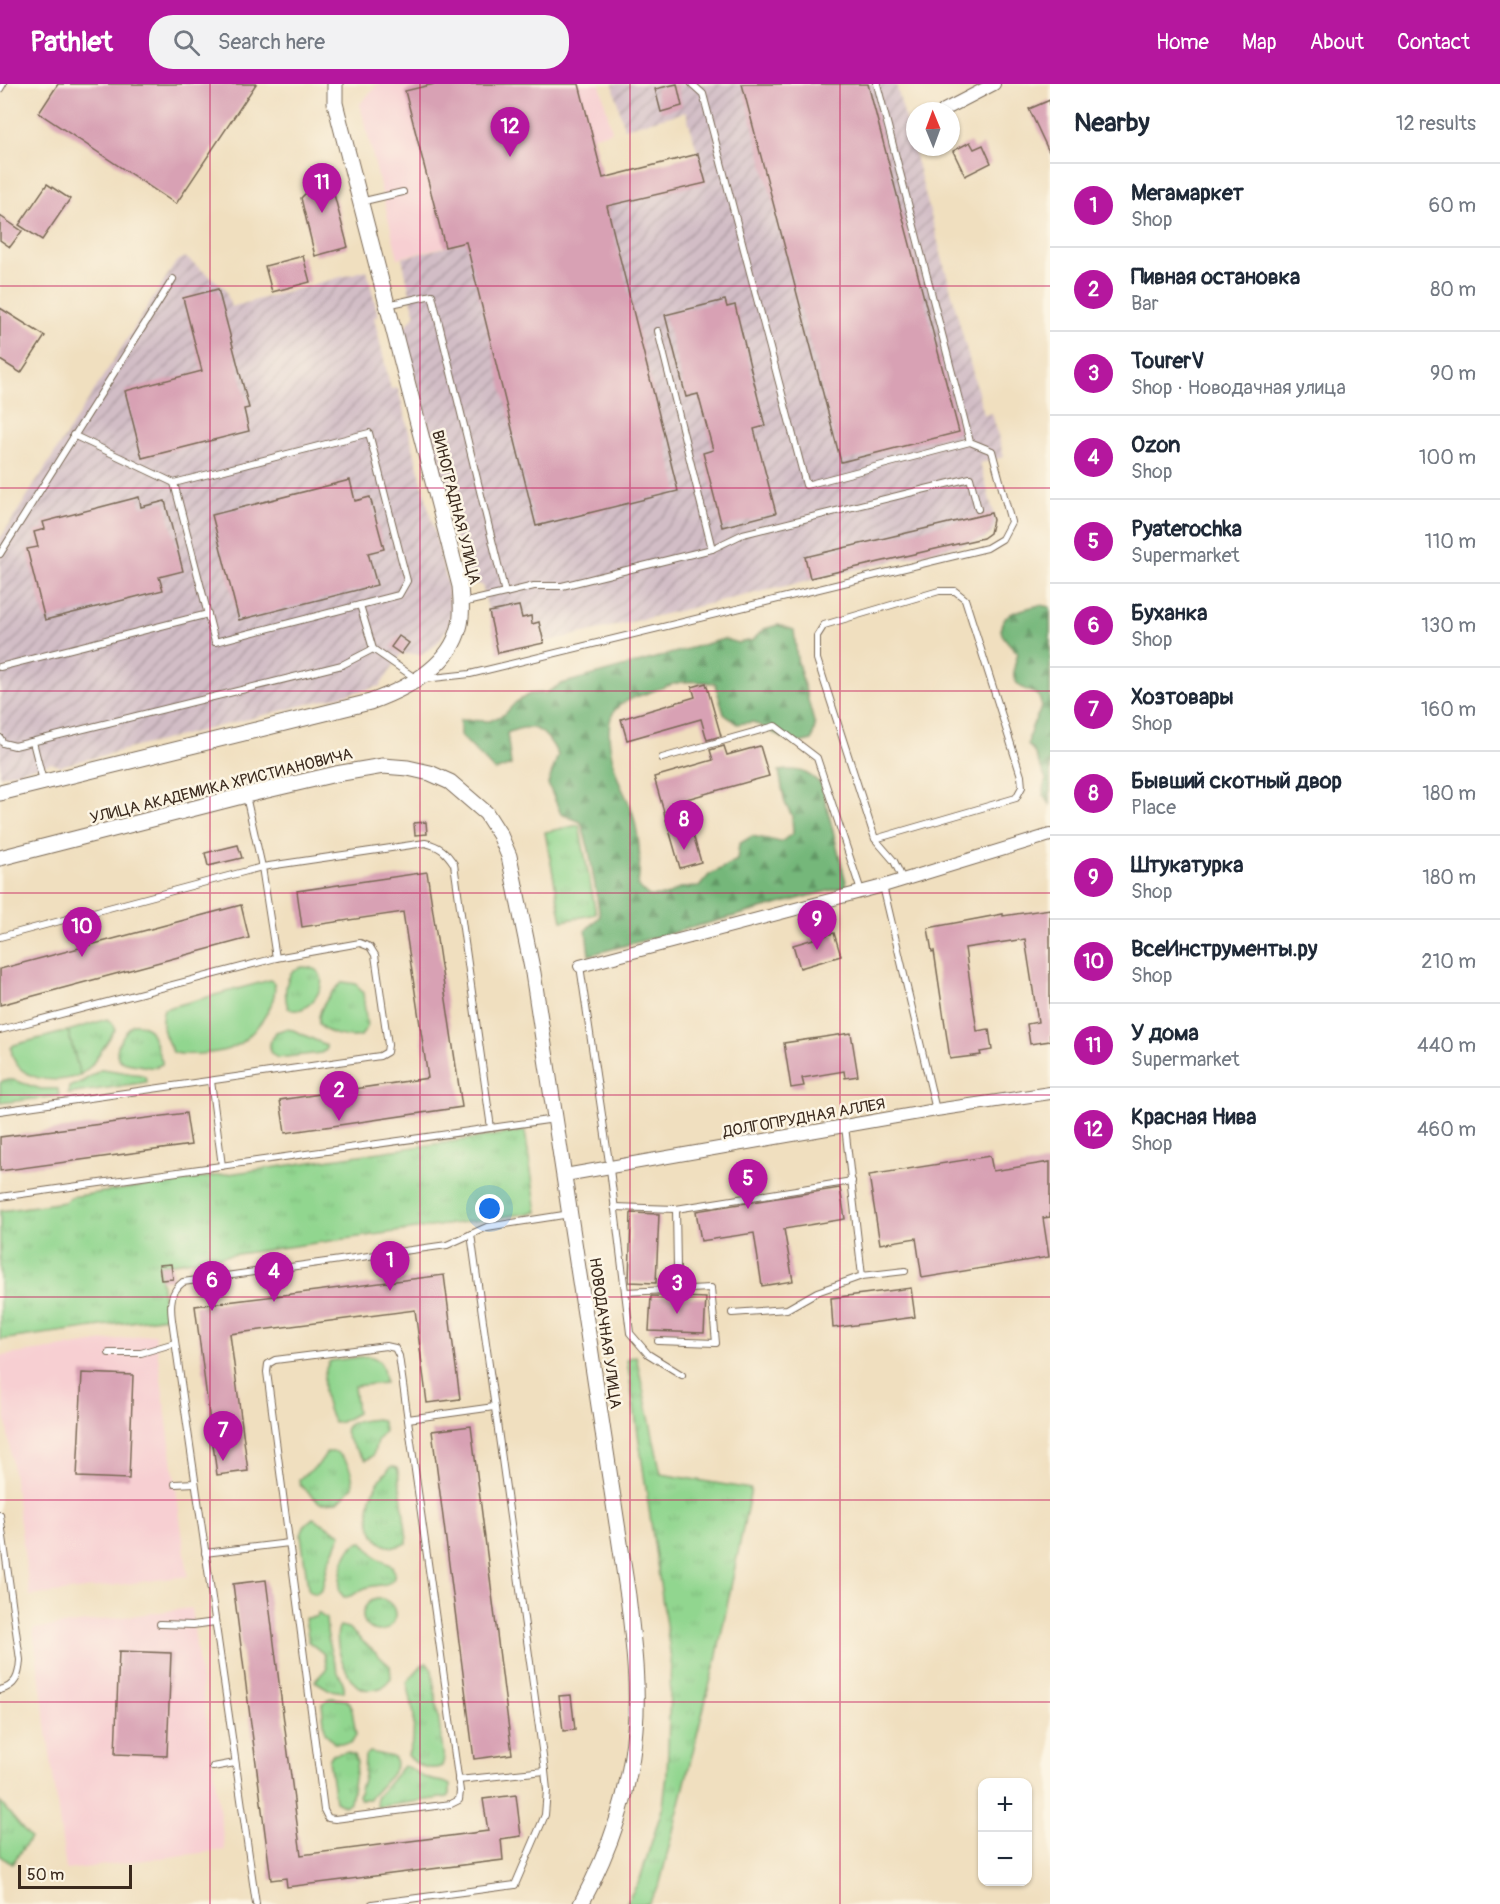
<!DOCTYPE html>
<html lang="en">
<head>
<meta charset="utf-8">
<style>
	:root { --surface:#fff; --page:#f2f2f3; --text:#1f2937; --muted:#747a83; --line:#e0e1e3; --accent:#b5179e }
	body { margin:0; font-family:Pangolin,sans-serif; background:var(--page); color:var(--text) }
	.controls { position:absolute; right:18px; bottom:18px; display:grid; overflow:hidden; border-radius:12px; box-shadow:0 2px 4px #0004 }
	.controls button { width:54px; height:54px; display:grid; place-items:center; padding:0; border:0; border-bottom:2px solid var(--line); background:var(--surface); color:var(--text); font:30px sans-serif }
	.compass { position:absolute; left:906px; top:18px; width:54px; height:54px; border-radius:50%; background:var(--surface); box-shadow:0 2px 4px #0004; rotate:359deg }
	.scale { position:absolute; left:18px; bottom:15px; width:114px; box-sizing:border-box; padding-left:6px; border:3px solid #3b2a1e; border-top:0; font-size:16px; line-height:21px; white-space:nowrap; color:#3b2a1e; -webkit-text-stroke:4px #fcf5e5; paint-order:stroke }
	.you { position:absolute; left:490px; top:1125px; width:21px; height:21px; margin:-15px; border:4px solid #fff; border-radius:50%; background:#1a73e8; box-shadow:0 0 0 9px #1a73e833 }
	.badge { display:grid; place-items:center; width:39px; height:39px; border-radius:50%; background:var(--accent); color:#fff; font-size:20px; font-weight:700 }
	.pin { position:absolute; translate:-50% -50px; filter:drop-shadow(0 2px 3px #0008) }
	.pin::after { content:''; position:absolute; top:32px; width:21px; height:18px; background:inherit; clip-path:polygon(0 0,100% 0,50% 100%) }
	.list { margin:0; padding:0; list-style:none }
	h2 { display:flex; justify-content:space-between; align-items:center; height:78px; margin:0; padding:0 24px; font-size:26px }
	h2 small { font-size:20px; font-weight:400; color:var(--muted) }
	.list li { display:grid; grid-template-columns:39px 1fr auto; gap:18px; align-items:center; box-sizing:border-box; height:84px; padding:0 24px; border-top:2px solid var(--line) }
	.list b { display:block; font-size:22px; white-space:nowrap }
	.list p { margin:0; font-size:20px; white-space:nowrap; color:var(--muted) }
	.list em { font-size:20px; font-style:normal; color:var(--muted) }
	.icon { flex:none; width:33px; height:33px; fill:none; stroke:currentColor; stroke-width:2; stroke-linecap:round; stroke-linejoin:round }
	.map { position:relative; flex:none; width:1050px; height:1820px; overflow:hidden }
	header { display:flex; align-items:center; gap:36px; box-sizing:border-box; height:84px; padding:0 30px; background:var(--accent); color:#fff }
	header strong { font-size:28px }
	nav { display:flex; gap:33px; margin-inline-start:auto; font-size:21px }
	.search { width:420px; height:54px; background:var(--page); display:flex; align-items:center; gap:15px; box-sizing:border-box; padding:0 21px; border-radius:24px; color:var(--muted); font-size:22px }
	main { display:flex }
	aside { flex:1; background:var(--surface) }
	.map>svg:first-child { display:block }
</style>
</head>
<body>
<header>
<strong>Pathlet</strong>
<div class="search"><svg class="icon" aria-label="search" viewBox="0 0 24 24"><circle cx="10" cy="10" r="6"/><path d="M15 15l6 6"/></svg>Search here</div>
<nav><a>Home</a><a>Map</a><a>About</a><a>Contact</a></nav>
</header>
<main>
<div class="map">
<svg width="1050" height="1820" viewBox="0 0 1050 1820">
	<defs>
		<pattern id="industrial-furrows" width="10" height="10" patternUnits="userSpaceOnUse" patternTransform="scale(1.5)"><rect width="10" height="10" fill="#d2bdc6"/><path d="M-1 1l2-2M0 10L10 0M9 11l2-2" fill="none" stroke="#ac9aa0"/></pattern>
		<pattern id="grass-tufts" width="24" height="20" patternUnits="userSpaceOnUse" patternTransform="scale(1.5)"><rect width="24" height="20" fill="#91d68f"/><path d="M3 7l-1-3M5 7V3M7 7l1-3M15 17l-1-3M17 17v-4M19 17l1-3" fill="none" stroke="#7eb87b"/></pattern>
		<pattern id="forest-firs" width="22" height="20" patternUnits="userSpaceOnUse" patternTransform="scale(1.5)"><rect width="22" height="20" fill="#74b77a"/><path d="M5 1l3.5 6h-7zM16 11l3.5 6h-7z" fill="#609563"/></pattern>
	</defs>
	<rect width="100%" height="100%" fill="#fcf5e5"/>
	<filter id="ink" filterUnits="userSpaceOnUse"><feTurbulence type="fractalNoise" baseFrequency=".0167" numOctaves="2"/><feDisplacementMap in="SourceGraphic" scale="12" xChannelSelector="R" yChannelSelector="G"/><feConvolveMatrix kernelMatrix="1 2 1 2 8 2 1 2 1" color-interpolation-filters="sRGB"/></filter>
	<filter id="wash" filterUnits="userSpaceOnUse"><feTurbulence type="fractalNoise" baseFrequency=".008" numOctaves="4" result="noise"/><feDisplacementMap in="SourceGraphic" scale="24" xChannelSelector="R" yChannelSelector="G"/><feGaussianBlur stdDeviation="1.35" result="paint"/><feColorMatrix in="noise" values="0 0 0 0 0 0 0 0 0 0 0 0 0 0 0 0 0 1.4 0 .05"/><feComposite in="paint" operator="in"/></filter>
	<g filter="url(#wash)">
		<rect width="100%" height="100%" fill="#f0dfbf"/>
		<g fill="#f7cfd2">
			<path d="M378,0H600L612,47L592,53L611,122L398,174L360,20Z"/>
			<path d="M155,1250L188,1492L30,1512L0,1292V1272Z"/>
			<path d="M191,1524L225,1766L66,1786L33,1545Z"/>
		</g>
		<g fill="url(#industrial-furrows)">
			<path d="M613,0H896L984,331L992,329L1004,373L980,379L996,438L992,449L983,456L498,569L482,501L466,498L403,246L415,231L402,174L610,122L604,94L698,70L686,28L624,44Z"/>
			<path d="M185,173L225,204L231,223L367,186L378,232L374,233L391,305L398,304L447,497L451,529L449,541L440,556L432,564L421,570H401L380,602L60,682L51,679L0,692V455L176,178Z"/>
		</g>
		<g fill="url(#grass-tufts)" stroke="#668056" stroke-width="1.5">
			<path d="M579,741L596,830L562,837L545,748Z"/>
			<path d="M303,883C343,883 309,938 288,924C283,909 285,886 303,883Z"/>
			<path d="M343,898L356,900L363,909L367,943L361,952C348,955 326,950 319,940C316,926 333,906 343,898Z"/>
			<path d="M107,935L113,940L115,946L91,982L80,991L68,947Z"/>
			<path d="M133,940C154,937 154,961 162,977V980C154,985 147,983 138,981C132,980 123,980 119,975C112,965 126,946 133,940Z"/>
			<path d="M286,945L293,946L326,961V966L321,969L277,974L270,968V959L276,948Z"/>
			<path d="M102,985L142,991L145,993L147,998L68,1010L69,1003L83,997Z"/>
			<path d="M4,996H13L41,1005H58L59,1012L0,1019V999Z"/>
			<path d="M525,1047L537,1128L159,1181L166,1233L0,1256V1127L65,1118L70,1113Z"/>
			<path d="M636,1272L661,1390L751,1405L717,1571L660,1799L648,1820H626L640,1795L663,1722L667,1691L671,1575L627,1275Z"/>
			<path d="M377,1335L383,1338L384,1347L377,1357L373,1372L366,1376C361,1372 357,1367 353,1362C332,1337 359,1337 377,1335Z"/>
			<path d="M327,1368H336C348,1376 353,1389 353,1403L338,1418L320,1419L300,1401L299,1395L318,1381Z"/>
			<path d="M392,1382L397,1384L398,1387L407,1455V1459C378,1473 365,1443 370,1418C372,1406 383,1390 392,1382Z"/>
			<path d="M313,1434L341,1450L327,1483L322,1506L316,1510L310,1508L308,1504L301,1451L305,1441Z"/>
			<path d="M363,1458L377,1474L392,1482C402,1505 377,1499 365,1504C357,1507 354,1513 344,1513L339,1507C340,1492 343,1459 363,1458Z"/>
			<circle cx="379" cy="1531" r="16"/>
			<path d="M318,1529L326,1535C327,1552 330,1570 337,1586C340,1594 346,1600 344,1608L330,1606L315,1597L327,1584L324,1570L309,1558L305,1534L317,1533Z"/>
			<path d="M340,1542L348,1544L390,1582L391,1594L383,1603C376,1606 366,1607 359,1603C346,1596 331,1554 340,1542Z"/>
			<path d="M427,1579L432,1586L444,1675L442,1682C430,1688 415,1681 408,1671L413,1656L414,1630L407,1598L422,1581Z"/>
			<path d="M332,1614L347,1616L352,1626L356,1651L351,1659H334L325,1648L322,1620L328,1615Z"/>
			<path d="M346,1668L354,1671L357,1678L350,1718L345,1722L335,1717L329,1676L332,1671Z"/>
			<path d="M370,1668L392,1673L395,1675L396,1681L390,1692L369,1715H360L358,1712L364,1692L365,1672Z"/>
			<path d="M403,1682C412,1683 418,1691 426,1694C434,1698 444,1696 450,1701V1710L448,1713L377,1723L376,1714Z"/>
			<path d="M0,1718L30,1754L12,1780L0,1772Z"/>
		</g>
		<g fill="url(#forest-firs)" stroke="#58704c" stroke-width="1.5">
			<path d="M1040,521L1050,523V720L1043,710L1046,695L1033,666L1028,661C1029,656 1029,651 1031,646C1035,631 1047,625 1037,610C1011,602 1010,593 1018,569C1013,564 1005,556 1002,550C995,528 1026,525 1040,521Z"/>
			<path d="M778,541L794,546L797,575L815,642L812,656L794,660L753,638L737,640L724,630L715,599C685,595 676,598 648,609C639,612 627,615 619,622C600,636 613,681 620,700C624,710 630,719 633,730C640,756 641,775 638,802L649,812H666L680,804L699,803L709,791L737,776L739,760L752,752L781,758L793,749L792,732L785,719L779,687C799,684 806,687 821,700L847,802L589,871L586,846L600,832L589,766L581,738L561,730L548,700L558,671C546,646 534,637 507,649L511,681L495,687L460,651V636L490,637L505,630L516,618L530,610L546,609L561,600L724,555L738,559L753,556L764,545Z"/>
		</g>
		<g fill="#91d68f" stroke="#668056" stroke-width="1.5">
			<path d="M270,896L274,899C280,920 249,959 229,965C218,969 183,973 173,968C166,956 158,939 164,925Z"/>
			<path d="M68,947L80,991C56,1001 14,997 11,964L14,961Z"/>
			<path d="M368,1272C383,1274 384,1286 385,1299L354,1302L357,1329L341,1338L334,1339C325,1322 318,1294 330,1277Z"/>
		</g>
		<g id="blocks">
			<g fill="#d8a1b4">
				<path d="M58,0H256L176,120L39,29Z"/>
				<path d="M434,0H579L603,94L698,70L706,99L607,122L678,407L536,442L466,158L445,163L405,7Z"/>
				<path d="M677,0L682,22L661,28L655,5Z"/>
				<path d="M742,0H868L959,348L841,378Z"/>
				<path d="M1050,16V70L1029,25Z"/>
				<path d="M970,58L974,65L983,61L991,79L965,92L953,67Z"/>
				<path d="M331,99L348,163L315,172L301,114L310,105Z"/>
				<path d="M47,100L70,115L42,156L19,141Z"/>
				<path d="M0,132L22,147L10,163L0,156Z"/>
				<path d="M303,172L310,198L272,208L265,182Z"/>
				<path d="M218,205L249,324L244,325L249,347L142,374L125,307L202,287L183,214Z"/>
				<path d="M725,216L727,223L735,221L749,278L765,342L754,345L776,429L722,443L703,369L713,366L698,310L686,313L665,231Z"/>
				<path d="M0,224L45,252L21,289L0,276Z"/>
				<path d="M350,396L355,417L370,413L384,465L368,469L377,501L239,536L212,431Z"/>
				<path d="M139,413L141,423L165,417L183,487L159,493L163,506L45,536L27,465L38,463L34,448L45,445L43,438Z"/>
				<path d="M991,429L993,436L990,449L983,454L810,494L805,473Z"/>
				<path d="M519,522L522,534L531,532L532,540L539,538L544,559L498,569L489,528Z"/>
				<path d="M399,552L409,559L401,570L391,563Z"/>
				<path d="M706,599L721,652L707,656L701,635L627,656L621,635L695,613L692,603Z"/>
				<path d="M724,662L727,671L760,662L769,692L683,716L701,778L680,784L654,693L713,676L710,666Z"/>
				<path d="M426,738L427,750L415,751L414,739Z"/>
				<path d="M238,761L242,774L208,782L205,769Z"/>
				<path d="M427,788L462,1023L285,1049L280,1016L428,994L403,828L302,843L297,807Z"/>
				<path d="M241,821L249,854L0,921V885Z"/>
				<path d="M1050,825V957L1030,960L1027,940L1038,938L1025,855L965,864L977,947L989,945L992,966L980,968L981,971L950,975L934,867L932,868L928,844L1003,830V832Z"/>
				<path d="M834,849L841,872L800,884L793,861Z"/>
				<path d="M851,949L858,992L845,994L844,987L802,994L804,1002L791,1004L784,959Z"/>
				<path d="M186,1029L191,1061L0,1087V1053Z"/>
				<path d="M990,1072L993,1087L1050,1078V1133L1043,1134L1049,1173L922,1194L916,1154L880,1160L869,1091Z"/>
				<path d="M840,1104L845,1135L784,1145L793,1197L762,1202L754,1149L701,1157L696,1127Z"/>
				<path d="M631,1129L659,1130L656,1199L629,1198Z"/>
				<path d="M171,1180L173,1195L161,1196L159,1181Z"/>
				<path d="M444,1191L460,1315L427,1319L415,1226L230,1250L248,1387L217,1391L195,1222Z"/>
				<path d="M911,1204L915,1233L833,1244L831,1214Z"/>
				<path d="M651,1212L706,1214L704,1249L649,1247Z"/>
				<path d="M82,1289L133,1291L129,1395L77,1393Z"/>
				<path d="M471,1342L512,1670L474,1675L432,1347Z"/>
				<path d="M266,1496L301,1771L488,1747L483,1715L516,1711L521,1752L501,1755L503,1776L287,1803L286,1794L271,1796L233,1500Z"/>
				<path d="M119,1567L171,1569L167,1672L115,1670Z"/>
				<path d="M571,1611L575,1646L563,1647L559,1612Z"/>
			</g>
		</g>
	</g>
	<g filter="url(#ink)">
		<use href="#blocks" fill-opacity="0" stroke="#7a6956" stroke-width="1.5"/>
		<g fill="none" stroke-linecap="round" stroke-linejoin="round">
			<defs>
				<g id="service">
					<path d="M877,0L970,358"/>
					<path d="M0,5L3,0"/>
					<path d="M360,118L403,108"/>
					<path d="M387,221L432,211L505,509L462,519"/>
					<path d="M658,247L712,465"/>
					<path d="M369,349L407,497L399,511L215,558L174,399Z"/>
					<path d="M73,351L174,399"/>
					<path d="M0,470L173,195"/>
					<path d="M505,509L534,502H562L712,465L743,450L970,394L978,425"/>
					<path d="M360,521L373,565L415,594"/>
					<path d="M0,583L208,530"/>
					<path d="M424,595L470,590L987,464L1002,455L1011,438L992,367L970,358L806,401L703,10L692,0"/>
					<path d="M0,654L3,659L15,662L342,581L373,565"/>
					<path d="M33,658L43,697"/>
					<path d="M662,674L775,642L817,674L861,807"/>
					<path d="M246,712L262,783L276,874"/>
					<path d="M875,755L1016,714L1022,703L1021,692L965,515L955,507H939L824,541L817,552V575L875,755L894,777L903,796"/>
					<path d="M883,802L936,1026"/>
					<path d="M0,853L262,783L425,759C440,762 446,768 454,780L491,1044"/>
					<path d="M580,882L610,1085L630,1249L648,1270L682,1291"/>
					<path d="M0,946L276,874L360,859L370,863L375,871L388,961L387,968L380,972L0,1027"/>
					<path d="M211,997L222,1082"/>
					<path d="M0,1113L555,1035"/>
					<path d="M614,1123L676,1125L852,1097"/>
					<path d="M676,1125L677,1184"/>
					<path d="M862,1192L905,1187"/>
					<path d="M625,1208L711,1204L716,1259L658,1257"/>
					<path d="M732,1229L787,1225L817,1208L862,1192L845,1042"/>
					<path d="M386,1262L395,1264L399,1272L460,1707L459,1716L451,1720L335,1735L328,1734L324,1726L267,1288L268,1280L275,1276Z"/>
					<path d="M109,1269H141L175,1259"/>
					<path d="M408,1335L494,1323"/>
					<path d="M175,1400L195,1399"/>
					<path d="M0,1431L20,1576C19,1592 16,1602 0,1606"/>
					<path d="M205,1469L289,1459"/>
					<path d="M160,1540L193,1541L215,1538"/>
					<path d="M213,1683L235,1679"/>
					<path d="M458,1696L545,1687"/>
					<path d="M256,1820L172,1236C170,1220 170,1208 183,1198L447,1161L487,1143L570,1130"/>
					<path d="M372,1820L515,1801L545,1731L547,1706L545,1687L471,1150"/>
				</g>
				<g id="minor">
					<path d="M944,26L994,0"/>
					<path d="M580,882L883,802L1050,751"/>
					<path d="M565,1091L936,1026L1050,1009"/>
				</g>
				<g id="tertiary">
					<path d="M0,709L370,618C406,605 449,583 459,544C463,531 461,515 460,502L339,35L335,19V0"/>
					<path d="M0,774L246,711L336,690L383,682L408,684L430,689L450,698L486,729L500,751L509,772L533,889L628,1512C633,1556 639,1601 635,1645C630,1709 611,1764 581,1820"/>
				</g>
			</defs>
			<use href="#service" stroke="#7a6956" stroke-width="8"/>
			<use href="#minor" stroke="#7a6956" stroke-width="14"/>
			<use href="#tertiary" stroke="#7a6956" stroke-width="17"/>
			<use href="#service" stroke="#fff" stroke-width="6"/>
			<use href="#minor" stroke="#fff" stroke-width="12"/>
			<use href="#tertiary" stroke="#fff" stroke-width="15"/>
		</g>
	</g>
	<path fill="none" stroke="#c2185b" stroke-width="1.5" stroke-opacity="0.55" d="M210,0V1820M420,0V1820M630,0V1820M840,0V1820M0,202H1050M0,404H1050M0,607H1050M0,809H1050M0,1011H1050M0,1213H1050M0,1416H1050M0,1618H1050"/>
	<g text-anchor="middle" stroke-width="5" stroke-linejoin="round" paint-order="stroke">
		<g font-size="16" fill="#3b2a1e" stroke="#fcf5e5">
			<text transform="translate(457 423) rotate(76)" y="6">ВИНОГРАДНАЯ УЛИЦА</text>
			<text transform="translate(221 701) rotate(-14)" y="6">УЛИЦА АКАДЕМИКА ХРИСТИАНОВИЧА</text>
			<text transform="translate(804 1033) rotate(-10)" y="6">ДОЛГОПРУДНАЯ АЛЛЕЯ</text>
			<text transform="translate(606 1249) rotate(82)" y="6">НОВОДАЧНАЯ УЛИЦА</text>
		</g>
	</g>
</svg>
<div class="controls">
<button>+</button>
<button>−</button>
</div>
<svg class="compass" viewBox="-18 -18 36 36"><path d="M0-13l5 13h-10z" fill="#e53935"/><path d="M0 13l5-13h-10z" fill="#747a83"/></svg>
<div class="scale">50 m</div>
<div class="you"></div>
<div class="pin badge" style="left:390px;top:1207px">1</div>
<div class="pin badge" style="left:339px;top:1037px">2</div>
<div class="pin badge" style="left:677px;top:1230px">3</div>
<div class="pin badge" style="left:274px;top:1218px">4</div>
<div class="pin badge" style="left:748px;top:1125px">5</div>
<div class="pin badge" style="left:212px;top:1227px">6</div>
<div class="pin badge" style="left:223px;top:1377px">7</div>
<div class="pin badge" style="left:684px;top:766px">8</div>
<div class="pin badge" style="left:817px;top:866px">9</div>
<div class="pin badge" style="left:82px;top:873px">10</div>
<div class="pin badge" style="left:322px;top:129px">11</div>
<div class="pin badge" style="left:510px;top:73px">12</div>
</div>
<aside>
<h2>Nearby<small>12 results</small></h2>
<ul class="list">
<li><span class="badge">1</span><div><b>Мегамаркет</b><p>Shop</p></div><em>60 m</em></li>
<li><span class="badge">2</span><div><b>Пивная остановка</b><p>Bar</p></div><em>80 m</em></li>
<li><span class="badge">3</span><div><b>TourerV</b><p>Shop · Новодачная улица</p></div><em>90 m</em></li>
<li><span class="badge">4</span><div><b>Ozon</b><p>Shop</p></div><em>100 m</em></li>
<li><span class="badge">5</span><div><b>Pyaterochka</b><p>Supermarket</p></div><em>110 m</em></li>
<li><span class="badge">6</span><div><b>Буханка</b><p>Shop</p></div><em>130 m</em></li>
<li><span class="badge">7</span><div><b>Хозтовары</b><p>Shop</p></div><em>160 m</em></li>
<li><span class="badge">8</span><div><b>Бывший скотный двор</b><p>Place</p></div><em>180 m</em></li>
<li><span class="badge">9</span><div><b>Штукатурка</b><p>Shop</p></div><em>180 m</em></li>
<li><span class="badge">10</span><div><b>ВсеИнструменты.ру</b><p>Shop</p></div><em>210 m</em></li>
<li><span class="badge">11</span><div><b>У дома</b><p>Supermarket</p></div><em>440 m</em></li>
<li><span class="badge">12</span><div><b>Красная Нива</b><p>Shop</p></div><em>460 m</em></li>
</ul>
</aside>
</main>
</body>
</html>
